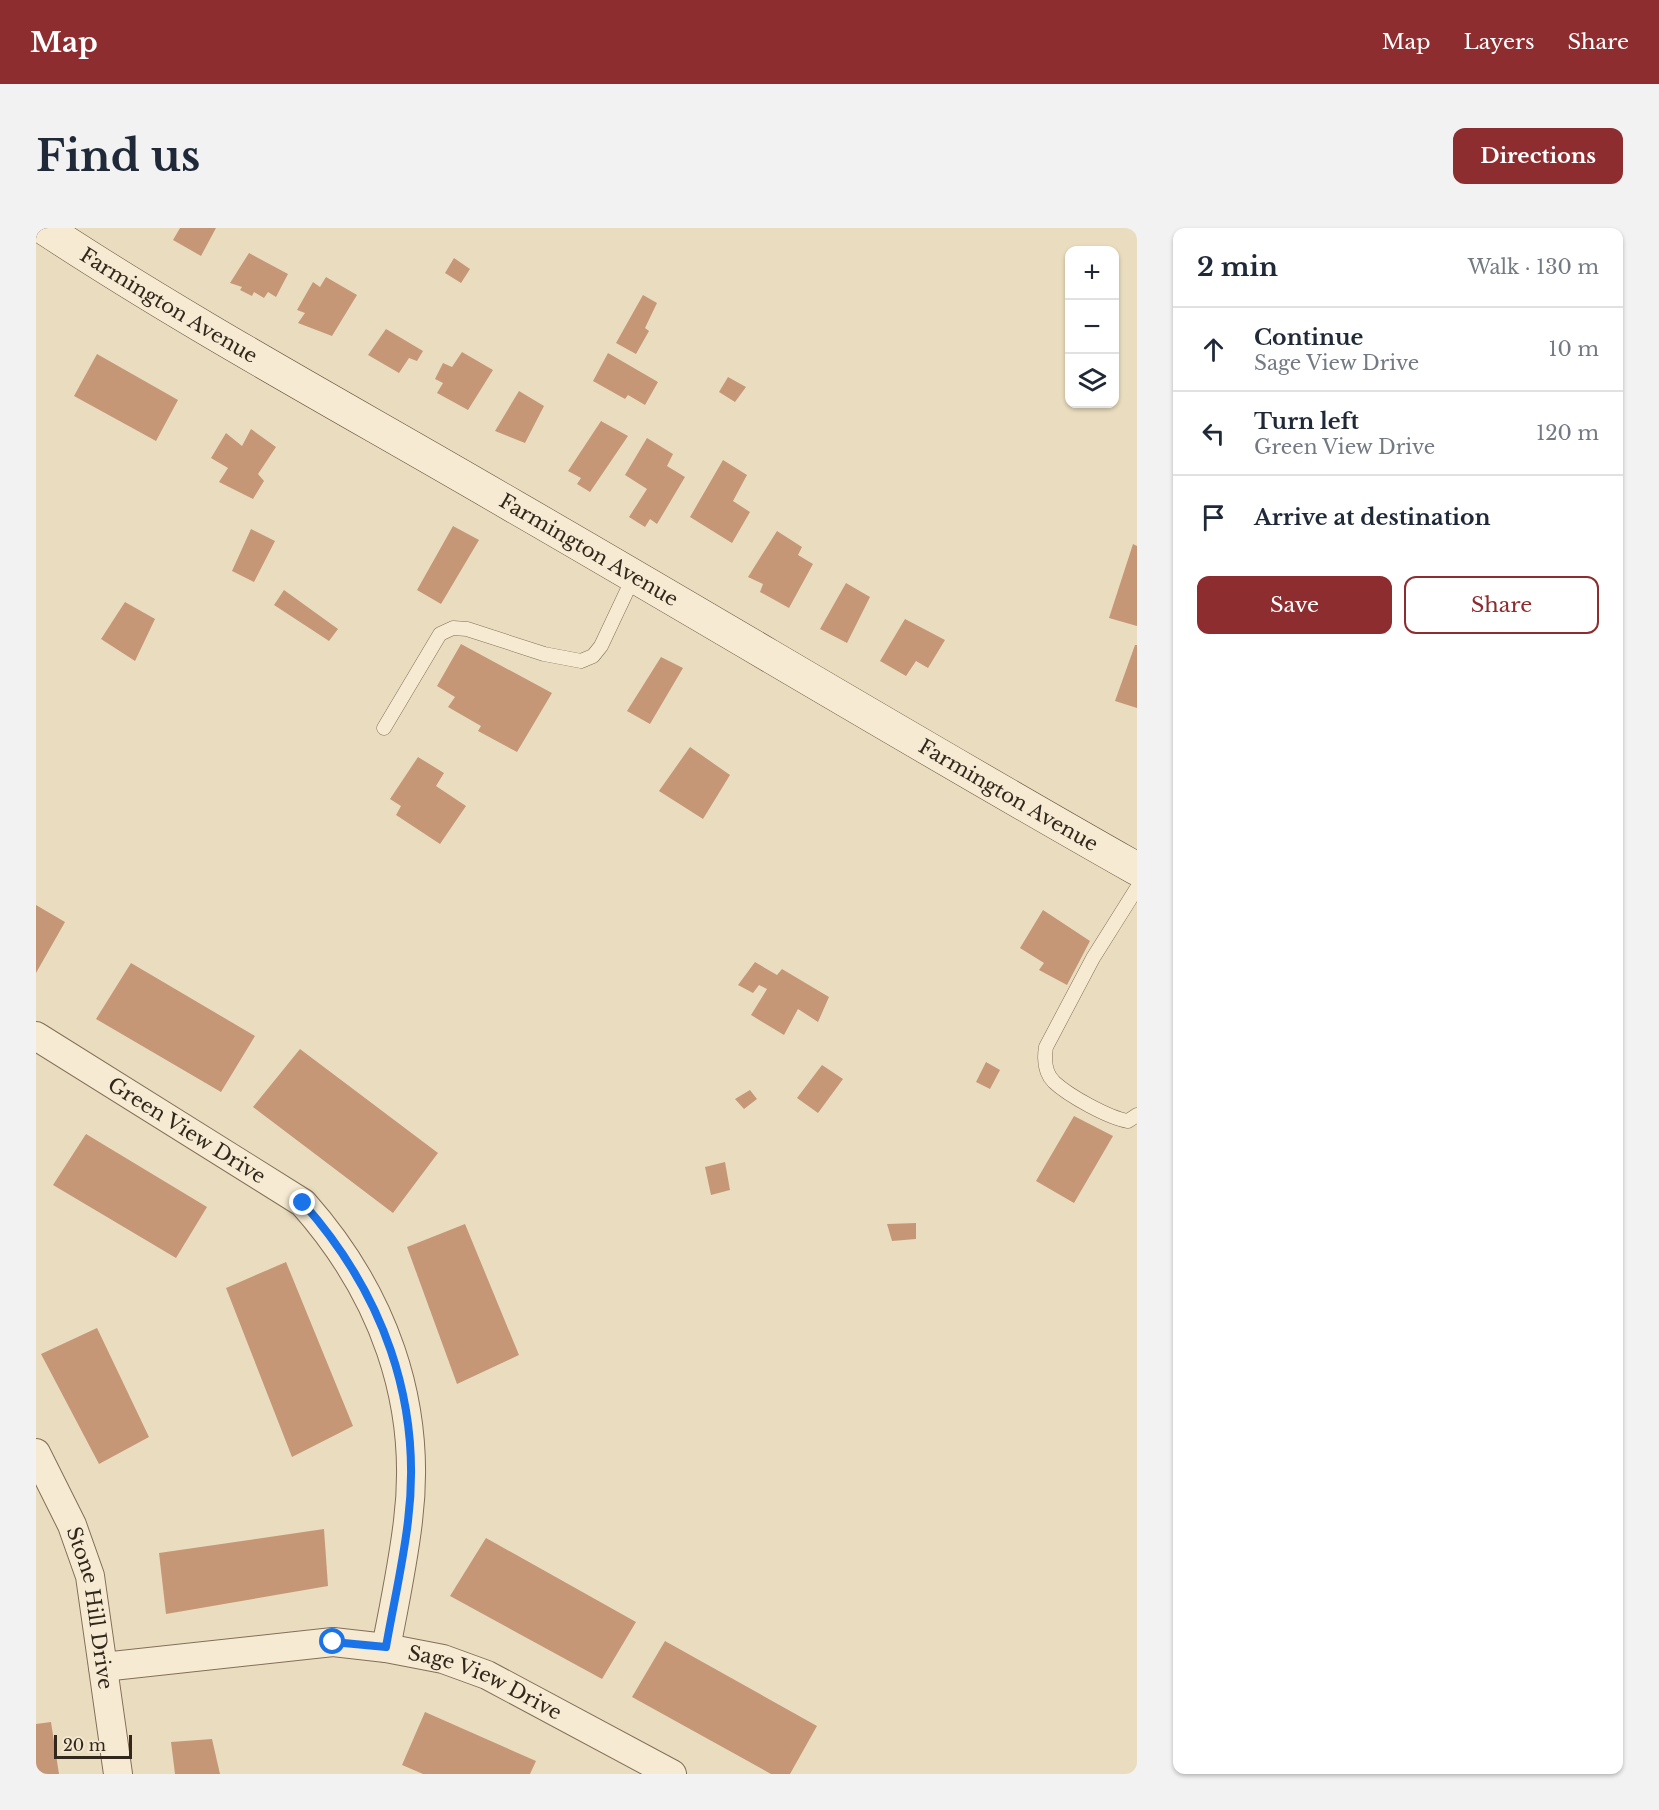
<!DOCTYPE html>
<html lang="en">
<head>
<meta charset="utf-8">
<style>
	:root { --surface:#fff; --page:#f2f2f3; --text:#1f2937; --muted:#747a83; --line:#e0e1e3; --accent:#8d2d2f }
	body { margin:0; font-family:"Libre Baskerville",serif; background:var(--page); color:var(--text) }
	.controls { position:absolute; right:18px; top:18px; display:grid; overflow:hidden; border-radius:12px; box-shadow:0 2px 4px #0004 }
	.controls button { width:54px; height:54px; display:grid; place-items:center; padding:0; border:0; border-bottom:2px solid var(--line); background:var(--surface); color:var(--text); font:30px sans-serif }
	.scale { position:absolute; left:18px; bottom:15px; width:78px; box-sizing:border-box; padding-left:6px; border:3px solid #32271c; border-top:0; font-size:16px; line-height:21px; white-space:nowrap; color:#32271c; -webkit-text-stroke:4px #f2e7ce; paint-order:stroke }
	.stop { position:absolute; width:18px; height:18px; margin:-14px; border:4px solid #1a73e8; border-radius:50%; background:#fff }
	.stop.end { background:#1a73e8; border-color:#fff; box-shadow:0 2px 6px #0008 }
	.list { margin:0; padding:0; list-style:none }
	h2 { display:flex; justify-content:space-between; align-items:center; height:78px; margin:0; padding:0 24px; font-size:26px }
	h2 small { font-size:20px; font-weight:400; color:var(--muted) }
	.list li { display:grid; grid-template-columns:39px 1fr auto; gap:18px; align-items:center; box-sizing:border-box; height:84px; padding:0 24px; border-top:2px solid var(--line) }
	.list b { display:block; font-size:22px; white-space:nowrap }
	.list p { margin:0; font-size:20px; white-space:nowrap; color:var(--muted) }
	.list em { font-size:20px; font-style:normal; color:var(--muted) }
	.actions { display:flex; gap:12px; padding:18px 24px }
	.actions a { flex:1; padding:14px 0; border:2px solid var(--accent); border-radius:12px; text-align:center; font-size:21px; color:var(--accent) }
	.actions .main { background:var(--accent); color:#fff }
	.icon { flex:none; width:33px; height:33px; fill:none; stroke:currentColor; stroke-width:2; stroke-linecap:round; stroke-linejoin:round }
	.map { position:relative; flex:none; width:1101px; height:1546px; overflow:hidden; border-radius:12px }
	header { display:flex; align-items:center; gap:36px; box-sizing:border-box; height:84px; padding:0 30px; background:var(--accent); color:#fff }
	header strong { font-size:28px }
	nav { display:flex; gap:33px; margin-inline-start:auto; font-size:21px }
	.intro { display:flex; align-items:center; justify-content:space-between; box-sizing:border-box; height:144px; padding:0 36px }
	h1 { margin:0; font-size:42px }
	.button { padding:15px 27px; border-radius:12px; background:var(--accent); color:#fff; font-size:21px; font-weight:700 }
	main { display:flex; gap:36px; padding:0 36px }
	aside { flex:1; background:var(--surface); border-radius:12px; box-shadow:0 2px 4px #0004 }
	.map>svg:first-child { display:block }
</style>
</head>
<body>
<header>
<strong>Map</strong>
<nav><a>Map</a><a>Layers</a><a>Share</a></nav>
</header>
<div class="intro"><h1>Find us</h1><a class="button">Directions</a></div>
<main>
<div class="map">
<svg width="1101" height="1546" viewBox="0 0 1101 1546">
	<rect width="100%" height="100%" fill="#eaddbf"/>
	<g fill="#c69777">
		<path d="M144,0H180L165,28L137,12Z"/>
		<path d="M213,25L252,46L240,69L232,64L228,70L218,64L216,68L204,62L206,59L194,55Z"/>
		<path d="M418,30L434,41L425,55L409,45Z"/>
		<path d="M290,49L321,67L296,108L262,95L269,85L261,82L277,54L284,59Z"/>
		<path d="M607,67L621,75L609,100L613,103L600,126L580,115Z"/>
		<path d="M350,101L387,123L381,133L373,130L363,145L332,127Z"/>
		<path d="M426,124L457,142L432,182L401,165L407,155L399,151L407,135L416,139Z"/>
		<path d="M572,125L622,154L609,177L592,167L589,171L557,153Z"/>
		<path d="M61,126L142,172L120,213L38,168Z"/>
		<path d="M692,149L710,159L699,174L683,164Z"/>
		<path d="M483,163L508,178L489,215L459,203Z"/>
		<path d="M565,193L592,208L554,264L541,256L545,250L532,243Z"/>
		<path d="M215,201L240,219L222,246L228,253L217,271L183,254L192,240L175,230L190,205L206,218Z"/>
		<path d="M611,210L637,226L631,238L649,249L621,296L614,291L609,299L593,289L611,261L589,247Z"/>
		<path d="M687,232L711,247L697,273L714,284L696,315L654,289Z"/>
		<path d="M417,298L443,312L405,376L381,362Z"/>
		<path d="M215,301L239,313L218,354L196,343Z"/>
		<path d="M741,303L766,319L762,327L777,336L753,380L724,364L727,356L712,349Z"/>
		<path d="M1097,316L1101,318V398L1073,390Z"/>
		<path d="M810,355L834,369L811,415L784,401Z"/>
		<path d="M248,362L302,401L293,413L238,377Z"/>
		<path d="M89,374L119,391L99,433L65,411Z"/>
		<path d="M869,391L909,412L892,440L880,433L870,448L844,433Z"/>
		<path d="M425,416L516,465L481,524L442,503L445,498L412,479L419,469L401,458Z"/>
		<path d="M1099,417H1101V480L1079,473Z"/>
		<path d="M625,429L647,440L614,496L591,483Z"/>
		<path d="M654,519L694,547L667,591L623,563Z"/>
		<path d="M382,529L408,545L400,558L430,578L404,616L360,587L365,578L354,571Z"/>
		<path d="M0,677L29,694L0,745Z"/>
		<path d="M1007,682L1054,713L1031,757L1003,742L1008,735L984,720Z"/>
		<path d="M719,734L741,747L746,741L793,769L782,794L762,781L748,807L715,787L731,761L723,757L717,765L702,757Z"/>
		<path d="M95,735L219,808L185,864L60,791Z"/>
		<path d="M264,821L402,925L357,985L217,879Z"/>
		<path d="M950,834L964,842L954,861L940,854Z"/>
		<path d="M786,837L807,851L782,885L761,870Z"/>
		<path d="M714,862L721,871L708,881L699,871Z"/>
		<path d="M1038,888L1077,908L1038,975L1000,953Z"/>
		<path d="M50,906L171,979L140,1030L17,957Z"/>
		<path d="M689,934L694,962L675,967L669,939Z"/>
		<path d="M880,995V1011L856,1013L851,996Z"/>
		<path d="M429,996L483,1127L421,1156L371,1019Z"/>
		<path d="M250,1034L317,1198L256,1229L190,1060Z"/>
		<path d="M61,1100L113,1209L63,1236L5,1126Z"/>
		<path d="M288,1301L292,1358L130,1386L123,1325Z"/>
		<path d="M450,1310L600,1394L566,1451L414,1368Z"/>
		<path d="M629,1413L781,1498L754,1546H735L596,1469Z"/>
		<path d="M389,1484L500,1533L494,1546H387L366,1537Z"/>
		<path d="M15,1494L23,1546H0V1496Z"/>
		<path d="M176,1511L184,1546H139L135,1514Z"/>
	</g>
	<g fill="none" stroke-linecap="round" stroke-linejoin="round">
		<defs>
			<g id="lane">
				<path d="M348,500L404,406L417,400L431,401L508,426L545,433L557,428L565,418L598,348"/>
				<path d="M1101,660L1057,730L1010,819C1008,831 1008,844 1018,854C1033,868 1073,890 1092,893L1101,887"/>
			</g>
			<g id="street">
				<path id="s1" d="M0,808L267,975C346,1064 387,1173 372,1293C367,1336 358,1378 350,1420"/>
				<path id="s2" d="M0,1225L36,1297L54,1348L82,1546"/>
				<path id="s3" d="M67,1439L297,1414L350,1420L407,1431L451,1447L636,1546"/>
			</g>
			<g id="secondary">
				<path id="s4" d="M8,0C160,100 322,187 479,279C687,399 892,523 1101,641"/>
			</g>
		</defs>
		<use href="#lane" stroke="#826e59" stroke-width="15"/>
		<use href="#street" stroke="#826e59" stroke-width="30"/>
		<use href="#secondary" stroke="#634f3c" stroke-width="34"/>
		<use href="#lane" stroke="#f6ebd2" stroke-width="14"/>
		<use href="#street" stroke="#f6ebd2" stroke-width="28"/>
		<use href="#secondary" stroke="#f6ebd2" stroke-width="33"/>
	</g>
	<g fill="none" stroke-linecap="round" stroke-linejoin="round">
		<path stroke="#1a73e8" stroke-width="8" d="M267,975C346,1064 387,1173 372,1293C367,1336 357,1378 350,1419L297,1414"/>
	</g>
	<g text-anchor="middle" stroke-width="4.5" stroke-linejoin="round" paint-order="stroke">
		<g font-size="20" fill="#32271c" stroke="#f2e7ce">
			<text dy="7" stroke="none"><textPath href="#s4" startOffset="147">Farmington Avenue</textPath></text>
			<text dy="7" stroke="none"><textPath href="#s4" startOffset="633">Farmington Avenue</textPath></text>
			<text dy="7" stroke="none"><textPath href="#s4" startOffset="1119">Farmington Avenue</textPath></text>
			<text dy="7" stroke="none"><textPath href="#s1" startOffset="178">Green View Drive</textPath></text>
			<text dy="7" stroke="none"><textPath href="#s2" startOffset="166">Stone Hill Drive</textPath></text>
			<text dy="7" stroke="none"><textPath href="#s3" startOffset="390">Sage View Drive</textPath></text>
		</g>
	</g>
</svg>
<div class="controls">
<button>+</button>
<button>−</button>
<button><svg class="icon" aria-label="layers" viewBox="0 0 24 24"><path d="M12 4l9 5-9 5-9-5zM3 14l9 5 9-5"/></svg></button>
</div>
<div class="scale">20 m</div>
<div class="stop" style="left:297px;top:1414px"></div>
<div class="stop end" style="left:267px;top:975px"></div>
</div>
<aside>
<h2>2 min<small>Walk · 130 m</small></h2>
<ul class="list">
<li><svg class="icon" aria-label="ahead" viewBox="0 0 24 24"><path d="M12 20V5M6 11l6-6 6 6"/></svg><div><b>Continue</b><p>Sage View Drive</p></div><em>10 m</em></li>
<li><svg class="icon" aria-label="left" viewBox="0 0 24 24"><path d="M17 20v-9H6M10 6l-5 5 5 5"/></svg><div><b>Turn left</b><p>Green View Drive</p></div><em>120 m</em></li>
<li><svg class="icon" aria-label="arrive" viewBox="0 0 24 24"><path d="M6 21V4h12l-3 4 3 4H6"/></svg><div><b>Arrive at destination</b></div></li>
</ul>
<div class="actions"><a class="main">Save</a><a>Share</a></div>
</aside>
</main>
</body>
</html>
